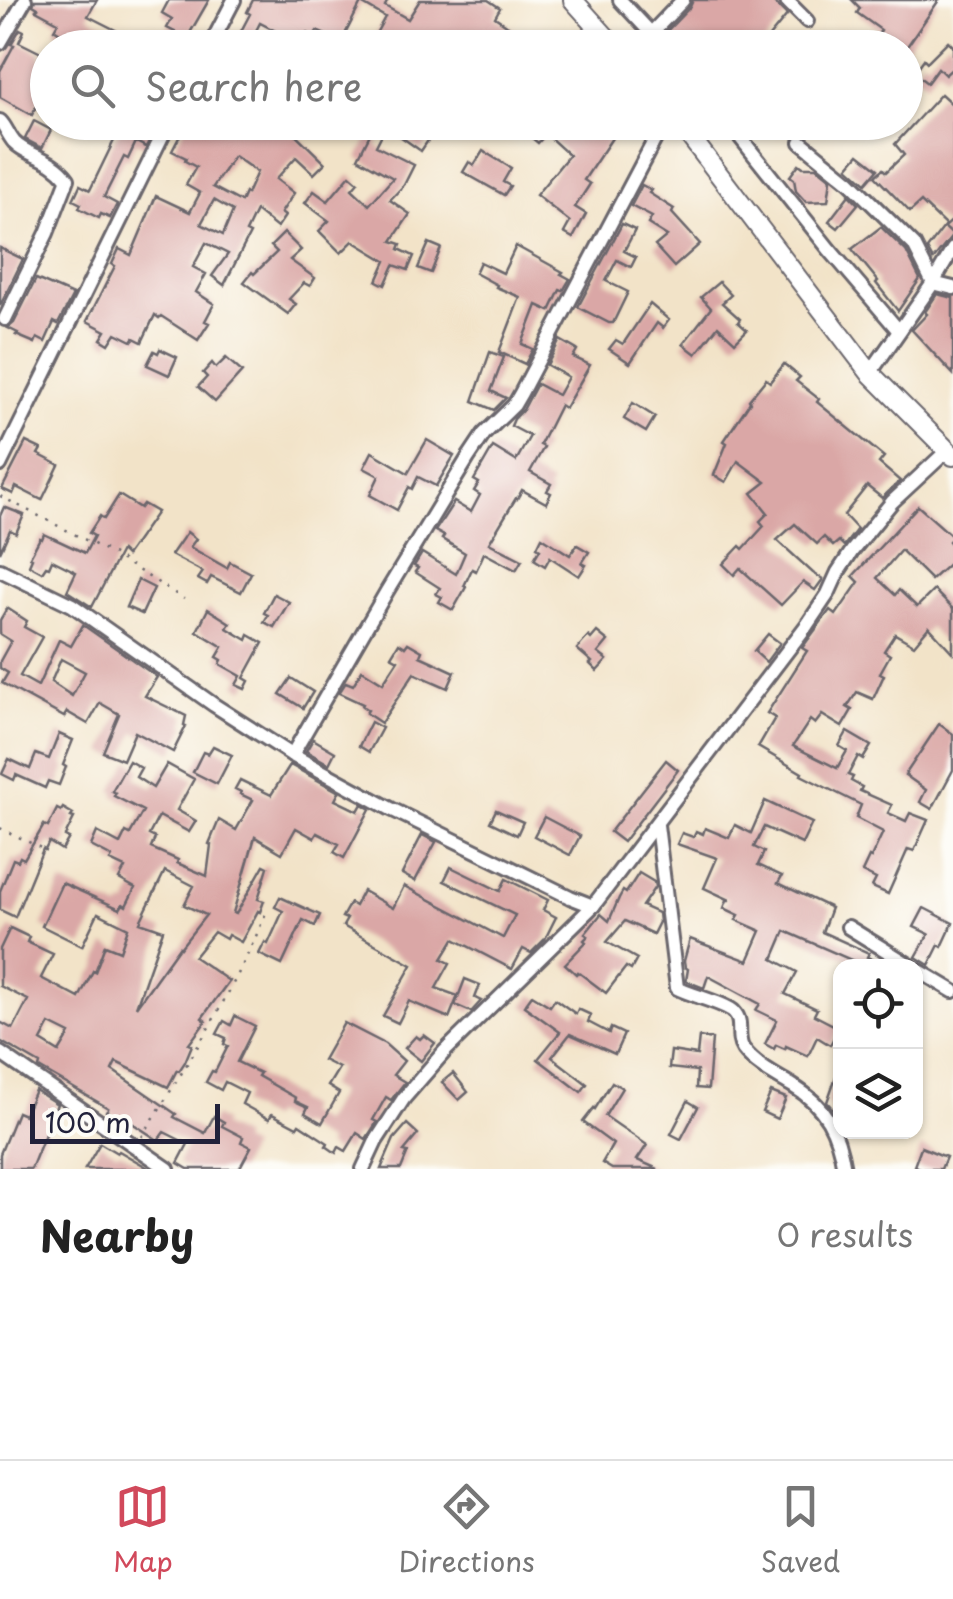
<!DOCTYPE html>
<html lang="en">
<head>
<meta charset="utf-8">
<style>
	:root { --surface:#fff; --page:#f2f2f2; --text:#222; --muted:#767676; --line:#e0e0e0; --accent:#d1495b }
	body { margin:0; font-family:"Playpen Sans",sans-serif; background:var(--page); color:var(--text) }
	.controls { position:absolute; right:30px; bottom:30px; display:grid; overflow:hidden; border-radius:20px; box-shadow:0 2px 8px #0004 }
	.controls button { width:90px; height:90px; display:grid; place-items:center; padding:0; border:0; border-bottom:2px solid var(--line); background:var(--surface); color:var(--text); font:50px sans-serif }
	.scale { position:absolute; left:30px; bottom:25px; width:190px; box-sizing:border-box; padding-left:10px; border:5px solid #22223b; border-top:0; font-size:28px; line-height:35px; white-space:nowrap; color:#22223b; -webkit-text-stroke:8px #fdfcf7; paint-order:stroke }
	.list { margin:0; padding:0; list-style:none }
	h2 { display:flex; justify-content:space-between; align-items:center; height:130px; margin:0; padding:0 40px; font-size:42px }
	h2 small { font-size:32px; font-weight:400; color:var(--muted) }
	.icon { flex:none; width:55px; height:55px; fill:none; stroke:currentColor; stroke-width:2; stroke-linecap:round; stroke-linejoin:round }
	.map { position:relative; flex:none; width:953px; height:1169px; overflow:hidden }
	.search { position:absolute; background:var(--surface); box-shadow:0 2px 8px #0004; left:30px; right:30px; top:30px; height:110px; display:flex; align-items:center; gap:25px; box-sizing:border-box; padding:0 35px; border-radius:55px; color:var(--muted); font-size:38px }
	.sheet { height:290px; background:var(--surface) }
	nav { display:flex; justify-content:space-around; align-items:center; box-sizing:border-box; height:140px; border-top:2px solid var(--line); background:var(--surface); font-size:28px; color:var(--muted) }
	nav a { display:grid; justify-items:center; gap:5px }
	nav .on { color:var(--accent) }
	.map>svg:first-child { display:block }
</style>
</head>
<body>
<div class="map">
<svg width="953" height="1169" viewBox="0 0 953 1169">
	<rect width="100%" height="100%" fill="#fdfcf7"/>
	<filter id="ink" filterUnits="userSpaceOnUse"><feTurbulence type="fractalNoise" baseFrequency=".01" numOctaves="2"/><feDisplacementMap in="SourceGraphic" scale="20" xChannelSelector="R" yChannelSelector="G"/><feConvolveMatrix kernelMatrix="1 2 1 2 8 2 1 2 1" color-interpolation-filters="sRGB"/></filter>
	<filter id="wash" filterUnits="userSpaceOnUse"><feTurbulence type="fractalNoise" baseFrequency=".0048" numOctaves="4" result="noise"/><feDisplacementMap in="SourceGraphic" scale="40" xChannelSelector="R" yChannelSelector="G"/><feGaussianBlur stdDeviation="2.25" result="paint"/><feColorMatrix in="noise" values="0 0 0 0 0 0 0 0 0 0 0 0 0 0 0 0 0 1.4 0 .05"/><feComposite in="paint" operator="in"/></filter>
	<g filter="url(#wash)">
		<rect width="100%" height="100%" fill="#f2e3c8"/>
		<g id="blocks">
			<g fill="#daa7a6" fill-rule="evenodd">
				<path d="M35,0H97L88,16L151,48H84L54,29L58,22L36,10L38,8L33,5Z"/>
				<path d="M169,0H209L187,38L167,28L172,19L162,13Z"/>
				<path d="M253,0H388L385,6L408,19L420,0H488L500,8L495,17L540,48H493L480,39L475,48H460L438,36L431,48H368L385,17L361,3L341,42L317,31L314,36L307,33L301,44L260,23L247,48H228L236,33L239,35L250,14L247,12Z"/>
				<path d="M693,0H772L787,15L760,48H682L666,32L690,7Z"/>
				<path d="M852,0H939L906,48H882L874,41L881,30L857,13L860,8Z"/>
				<path d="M20,29L24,31L19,42L41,53L39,58L48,62V91L44,89L32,115L0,97V71L14,45L11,44Z"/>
				<path d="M948,41L953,46V68L945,75L938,68L927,83L914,73L924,59L927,62Z"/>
				<path d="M941,94L953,105V220L946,226L921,202L910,212L875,176L883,169L886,172L904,155L895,144Z"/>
				<path d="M34,121L51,130L42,148L25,139Z"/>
				<path d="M123,122H158L146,147L136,142L128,159L124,157L104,197L117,204L110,218L101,214L99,218L79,208L81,204L73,200L80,185L90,190Z"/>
				<path d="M193,122H283L325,163L314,174L296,157L276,179L294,193L281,213L285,216L277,228L256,211L246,232L250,234L224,285L212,276L228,254L206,243L193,267L206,274L196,292L214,304L205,321L209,323L198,340L161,316L159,318L155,315L142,342L134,338L132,341L116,333L109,344L101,339L106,331L87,321L115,266L112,264L119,249L131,255L156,196L190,212L200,193L186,185L196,167L185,161L186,158L172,151L186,124L190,127ZM234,156L257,172L247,194L245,193L241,202L213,187ZM214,200L233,211L223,235L201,224Z"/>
				<path d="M376,122H388L376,146L414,165L404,185L390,200L410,214L392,241L401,244L399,249L414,256L408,270L394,265L385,285L377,281L386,261L353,241L341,253L319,231L329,221L305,203L314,191L328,201L350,175L358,182L352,189L369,205L393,178L358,158Z"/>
				<path d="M410,122H419L433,133L421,151L397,134L404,125L407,127Z"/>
				<path d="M533,122H589L612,138L584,180L590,184L575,207L586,214L573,238L564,233L570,222L536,195L569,155L546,134L538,143L526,133Z"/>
				<path d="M483,151L511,168L503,182L510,186L504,195L463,172L469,162L474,165Z"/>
				<path d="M859,154L878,169L866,183L848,167Z"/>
				<path d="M799,164L803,167H816L831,179L828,201L806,202L796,191L794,179L790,176Z"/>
				<path d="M642,185L651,190L649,193L674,209L672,213L700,244L674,267L655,246L667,236L648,224L652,217L631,206Z"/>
				<path d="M849,195L858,204L838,228L829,221Z"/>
				<path d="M622,224L635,230L624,251L636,257L631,267L617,260L606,281L628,292L613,323H609L578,307Z"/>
				<path d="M881,227L906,251L920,279L898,311L876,283L878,281L852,249Z"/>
				<path d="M944,227L953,235L933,260L927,249Z"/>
				<path d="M284,233L301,250L290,260L315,278L310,286L304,283L289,299L296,304L288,314L244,282L252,272L254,274L277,252L271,246Z"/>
				<path d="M429,243L441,248L431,273L418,268Z"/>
				<path d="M516,246L563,272L561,274L570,279L563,291L560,290L550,311L537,305L522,344L533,349L525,364L499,352L520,297L496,287L497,285L475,273L480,262L503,273Z"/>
				<path d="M0,248L23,259L0,306Z"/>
				<path d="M36,279L73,295L58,324L54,322L45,342L37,338L35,343L16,335L18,333L8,328L14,323Z"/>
				<path d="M719,282L731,295L722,303L740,319L738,322L747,330L735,342L718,326L696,354L683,344L711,308L701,297Z"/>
				<path d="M937,294L953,298V374L912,330L927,314L925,312Z"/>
				<path d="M650,304L669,320L663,328L657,323L630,363L609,349L616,340L623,344Z"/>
				<path d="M560,340L577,350L573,357L590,365L565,408L560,405L540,445L544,447L530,472L551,484L547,491L551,493L546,503L522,490L517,499L516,498L489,543L522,560L516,570L484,553L476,571L472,569L464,586L466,587L453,610L439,602L442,597L436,594L440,588L415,572L418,568L414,566L422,553L456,574L465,553L442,539L444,536L435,531L454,502L471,512L480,495L474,491L479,483L474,480L493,447L516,461L530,436L511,426L514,419L523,410L537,384L558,395L568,377L547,365Z"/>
				<path d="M160,349L177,357L169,375L147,365L154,351L158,353Z"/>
				<path d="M490,352L504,357L491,391L506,398L494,410L473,401Z"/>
				<path d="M226,358L242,372L215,402L198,387L207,377L203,373L212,363L216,368Z"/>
				<path d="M784,364L800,377L796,381L819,399L817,402L884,457L879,463L900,481L882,498L867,486L844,515L857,529L844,546L839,541L833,546L824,537L817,544L795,524L777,540L813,573L823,579L815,590L803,582L781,605L740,568L734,575L723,564L740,546L743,549L764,526L760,521L768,513L752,493L766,482L738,461L726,482L714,475L727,443L724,441L750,402L749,400L766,379L770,382Z"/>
				<path d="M633,403L655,417L646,432L624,419Z"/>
				<path d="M427,440L454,456L436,486L418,477L412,489L409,487L397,510L370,495L379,476L364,468L372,452L408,473Z"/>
				<path d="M26,442L41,449L38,454L59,465L42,500L16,487L13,494L2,489Z"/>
				<path d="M119,495L140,508L143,504L157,512L126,556L121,551L92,607L67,591L76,572L52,560L49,567L46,566L42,572L29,565L32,558L30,557L40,538L42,539L44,534L85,553L94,536L89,533L100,516L104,519Z"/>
				<path d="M918,506L953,537L949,541L953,546V560L931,580L901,550L877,578L895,595L899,590L917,607L934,590L953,609V653L929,627L914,645L895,634L884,651L890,655L880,673L884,675L873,699L857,692L847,707L852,710L842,727L822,715L815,724L810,720L793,746L837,768L847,751L839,746L847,732L871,746L863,759L858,756L848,775L853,777L851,781L862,787L860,791L892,805L888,813L906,821L910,813L928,820L914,851L908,849L888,894L872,887L876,879L862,872L869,857L871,858L883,832L856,818L861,805L801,775L802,773L758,747L775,718L767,713L807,651L802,648L830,610L836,615L859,582L853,576Z"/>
				<path d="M4,507L24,515L16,533L10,530L0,552V516Z"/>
				<path d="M187,532L196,539L190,547L227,568L230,562L251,573L241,592L211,577L207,584L198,579L203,572L171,555Z"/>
				<path d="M542,537L570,555L577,545L589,552L582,563L586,565L579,576L550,557L545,566L534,559L540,549L537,547Z"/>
				<path d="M138,580L154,588L142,614L126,607Z"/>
				<path d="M274,594L289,602L274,627L264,622L268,615L264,613Z"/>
				<path d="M7,608L27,621L24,627L42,637L20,676L38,686L59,640L71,646L83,625L157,677L145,696L186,716L184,725L186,726L173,752L135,732L123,760L103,752L119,714L100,703L88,724L67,712L64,717L2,683L8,673L0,668V661L11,641L0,634V620ZM61,659L85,672L72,696L51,682Z"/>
				<path d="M208,609L230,623L227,628L247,640L249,635L263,643L244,678L249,681L245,689L236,685L241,676L220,664L222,660L217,657L223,647L197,631Z"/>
				<path d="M597,632L608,641L598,653L607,660L597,671L590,664L592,662L577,649L588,636L591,639Z"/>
				<path d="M768,634L780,643L766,662L754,651Z"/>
				<path d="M399,643L405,647L408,643L422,651L420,656L455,672L448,688L414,673L381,723L366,713L368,710L362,706L363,704L339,693L346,682L353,685L362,670L383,683L398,660L391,656Z"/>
				<path d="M291,678L313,692L303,708L280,694Z"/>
				<path d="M371,722L382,728L369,752L359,746Z"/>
				<path d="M939,724L953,734V770L932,809L920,802L926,790L905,775Z"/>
				<path d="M59,734L73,740L63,765L66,767L59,785L48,781L45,788L16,775L14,780L2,774L9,759L30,769L36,754L49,759Z"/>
				<path d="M313,739L335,752L329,764L306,751Z"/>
				<path d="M213,746L232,755L217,784L193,772L203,752L208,754Z"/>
				<path d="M666,760L678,770L623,842L610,832Z"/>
				<path d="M129,761L141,768L136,777L153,788L167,764L194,779L177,810L196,821L189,832L159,816L149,835L155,838L151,848L178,860L177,863L207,876L211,845L209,844L219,820L236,830L253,800L240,794L241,792L235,789L240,780L271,795L290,765L339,792L335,800L358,811L362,804L370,809L344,858L334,852L339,844L317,833L314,838L296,828L282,853L255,837L233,913L236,914L264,865L268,867L258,899L264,901L260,912L258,911L241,942L228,935L226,939L214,932L194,957L229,981L202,1018L206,1021L189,1044L192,1045L185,1062L179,1071L177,1070L168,1087L116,1062L112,1070L176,1114L174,1117L205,1133L214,1116L224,1122L222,1126L243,1137L241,1142L251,1147L239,1169H188L178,1163L188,1144L164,1132L158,1140L132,1123L128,1129L113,1119L114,1116L106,1111L108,1108L39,1068L40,1064L0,1041V1022L13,1029L28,1000L0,986V949L10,928L29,937L27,942L53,954L41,978L79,998L93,971L95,972L105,945L120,951L128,928L98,913L82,946L42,926L62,883L120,909L123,904L126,906L135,888L119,879L125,868L110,861L112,857L91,846L97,832L120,844L126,832L130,834L143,811L114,796L116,793L112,791ZM165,871L194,886L184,905L206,915L180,948L179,947L136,1007L163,930L140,922ZM50,1024L70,1034L59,1052L41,1041Z"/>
				<path d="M765,801L812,823L802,844L764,827L754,847L764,852L758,865L782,876L778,883L831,908L822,932L869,953L867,957L887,966H854L856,962L785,931L773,959L797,972L785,994L817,1009L814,1015L839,1028L830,1045L817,1037L808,1056L786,1046L785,1049L776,1045L774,1049L765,1044L777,1020L756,1010L760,1004L708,976L704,988L686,981L688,969L685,967L684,961L690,939L748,961L761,931L736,920L739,915L724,908L727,900H730L704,888L717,858L677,844L682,833L693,837L696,831L703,834L705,828L729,838L735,825L751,833Z"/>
				<path d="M63,808L73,814L71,817L74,818L65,836L69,838L62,850L49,842L45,850L43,849L15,917L0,910V891L13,859L18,861L20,857L24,859L44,825L48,827L57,809L61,811Z"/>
				<path d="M496,810L523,822L517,835L490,822Z"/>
				<path d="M544,817L580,836L570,855L534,836Z"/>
				<path d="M422,835L436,842L415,881L402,874Z"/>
				<path d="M451,867L500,891L506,879L548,900L543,910L556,917L545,939L531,953L523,949L512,969L454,939L442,959L450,963L436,988L458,996L449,1018L409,1001L398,1023L383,1016L412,965L343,926L347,919L342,917L350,903L355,906L363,891L393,908L404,886L503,938L515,915L444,881Z"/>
				<path d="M639,873L654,882L655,887L642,906L658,913L659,922L653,934L625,921L607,942L637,959L631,970L626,967L606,993L578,972L576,974L565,964L586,942L584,940L588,936L585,934L601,914L609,921L619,898L623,891L626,893Z"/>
				<path d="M280,897L320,915L315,926L303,920L282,965L259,954L265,942L268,944L283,911L275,907Z"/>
				<path d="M924,908L953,923L942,947L939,945L929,965L916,957L929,934L914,927Z"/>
				<path d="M465,979L480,985L475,998L481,1001L471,1012L455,1005Z"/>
				<path d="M532,995L550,1006L555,999L576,1014L578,1009L591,1015L588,1022L609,1033L611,1028L624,1034L615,1054L570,1034L552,1057L587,1084L581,1092L538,1059L560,1032L524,1006Z"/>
				<path d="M235,1016L255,1026L237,1062L260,1073L258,1076L296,1098L295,1101L308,1107L305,1113L322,1123L339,1093L328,1086L339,1068L323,1060L344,1023L385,1044L404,1061L393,1075L405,1082L391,1100L386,1097L373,1120L377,1122L366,1139L357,1133L346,1151L339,1147L336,1153L326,1146L328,1143L299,1124L297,1127L272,1114L269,1119L242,1104L247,1093L225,1082L221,1090L206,1082L212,1071L215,1072L228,1046L224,1044L226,1038L217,1034L224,1021L231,1025Z"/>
				<path d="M424,1035L435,1043L421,1061L405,1048L416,1036L420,1039Z"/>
				<path d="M699,1037L712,1039L708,1089L696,1088L697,1071L669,1068L671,1051L697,1055Z"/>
				<path d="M839,1068H840V1111L832,1108L827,1102Z"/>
				<path d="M453,1073L468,1092L459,1100L442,1082Z"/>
				<path d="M612,1082L622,1088L605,1116L647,1145L637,1160L658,1169H612L602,1163L613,1144L583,1122L594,1108L595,1109Z"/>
				<path d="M35,1090L57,1104L31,1169H0V1154L17,1112L24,1115Z"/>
				<path d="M771,1092L786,1098L777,1119L762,1112Z"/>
				<path d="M688,1101L698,1107L681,1139L671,1134Z"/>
				<path d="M407,1124L418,1134L404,1151L408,1152L401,1169H381L394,1139Z"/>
				<path d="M100,1143L117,1153L119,1151L150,1169H85Z"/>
				<path d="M921,1147L946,1157L941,1169H922L914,1166Z"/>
			</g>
		</g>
	</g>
	<g filter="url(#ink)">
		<use href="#blocks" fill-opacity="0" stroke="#6b666c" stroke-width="2.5"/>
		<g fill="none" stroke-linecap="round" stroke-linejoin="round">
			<defs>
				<g id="minor">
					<path d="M620,0L665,48"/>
					<path d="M786,0L807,21"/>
					<path d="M0,43L25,0"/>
					<path d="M209,48L234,0"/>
					<path d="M637,48L683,0"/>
					<path d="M0,121C6,127 8,135 14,142C28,157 51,156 68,179L47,233L5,319"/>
					<path d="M728,122L829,249L899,331"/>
					<path d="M801,142L850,182L914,245L933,283L953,288"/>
					<path d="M870,373L933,283L953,249"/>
					<path d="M0,465L169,122"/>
					<path d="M0,570L72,605L214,705L292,755L391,809L570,897L593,906"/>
					<path d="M292,755L387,591L468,458L484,434L514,405L521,393L664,122"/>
					<path d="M657,825L677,988C690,995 727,1004 734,1012C744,1022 735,1037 743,1049C756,1066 775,1075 793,1086C826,1106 838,1131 844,1169"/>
					<path d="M848,927L911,966"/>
					<path d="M916,969L953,991"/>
					<path d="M0,1053L168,1169"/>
					<path d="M363,1169L376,1141L404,1098L445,1051L593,906L807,625L828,594L838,572L852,551L892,502L948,450"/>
				</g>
				<g id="highway">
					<path d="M573,0L616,48"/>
					<path d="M679,122L870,373L953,456"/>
				</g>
			</defs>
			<use href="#minor" stroke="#6b666c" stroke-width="18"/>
			<use href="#highway" stroke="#6b666c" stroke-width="22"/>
			<g stroke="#6b666c" stroke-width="2.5" stroke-dasharray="2.5 8" stroke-linecap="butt">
				<path d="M0,496L109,552L184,599"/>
				<path d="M0,828L43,849"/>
				<path d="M142,1137C187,1064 235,991 267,910"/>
			</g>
			<use href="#minor" stroke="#fff" stroke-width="12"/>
			<use href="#highway" stroke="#fff" stroke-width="18"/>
		</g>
	</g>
</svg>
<div class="controls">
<button><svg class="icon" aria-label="locate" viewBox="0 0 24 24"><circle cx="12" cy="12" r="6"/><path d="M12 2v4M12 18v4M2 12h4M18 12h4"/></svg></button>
<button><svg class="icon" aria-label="layers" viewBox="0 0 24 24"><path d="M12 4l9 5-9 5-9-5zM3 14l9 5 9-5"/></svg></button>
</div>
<div class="scale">100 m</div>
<div class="search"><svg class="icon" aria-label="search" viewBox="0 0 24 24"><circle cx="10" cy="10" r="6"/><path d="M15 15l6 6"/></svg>Search here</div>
</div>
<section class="sheet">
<h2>Nearby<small>0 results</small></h2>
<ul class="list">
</ul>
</section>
<nav>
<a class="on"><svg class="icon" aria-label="map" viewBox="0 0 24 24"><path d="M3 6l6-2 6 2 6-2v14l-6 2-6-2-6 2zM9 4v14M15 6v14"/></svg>Map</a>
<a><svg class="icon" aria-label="directions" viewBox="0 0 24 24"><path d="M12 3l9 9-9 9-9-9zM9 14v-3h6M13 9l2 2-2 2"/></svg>Directions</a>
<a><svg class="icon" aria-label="saved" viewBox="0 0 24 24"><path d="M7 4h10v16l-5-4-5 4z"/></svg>Saved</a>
</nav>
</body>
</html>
